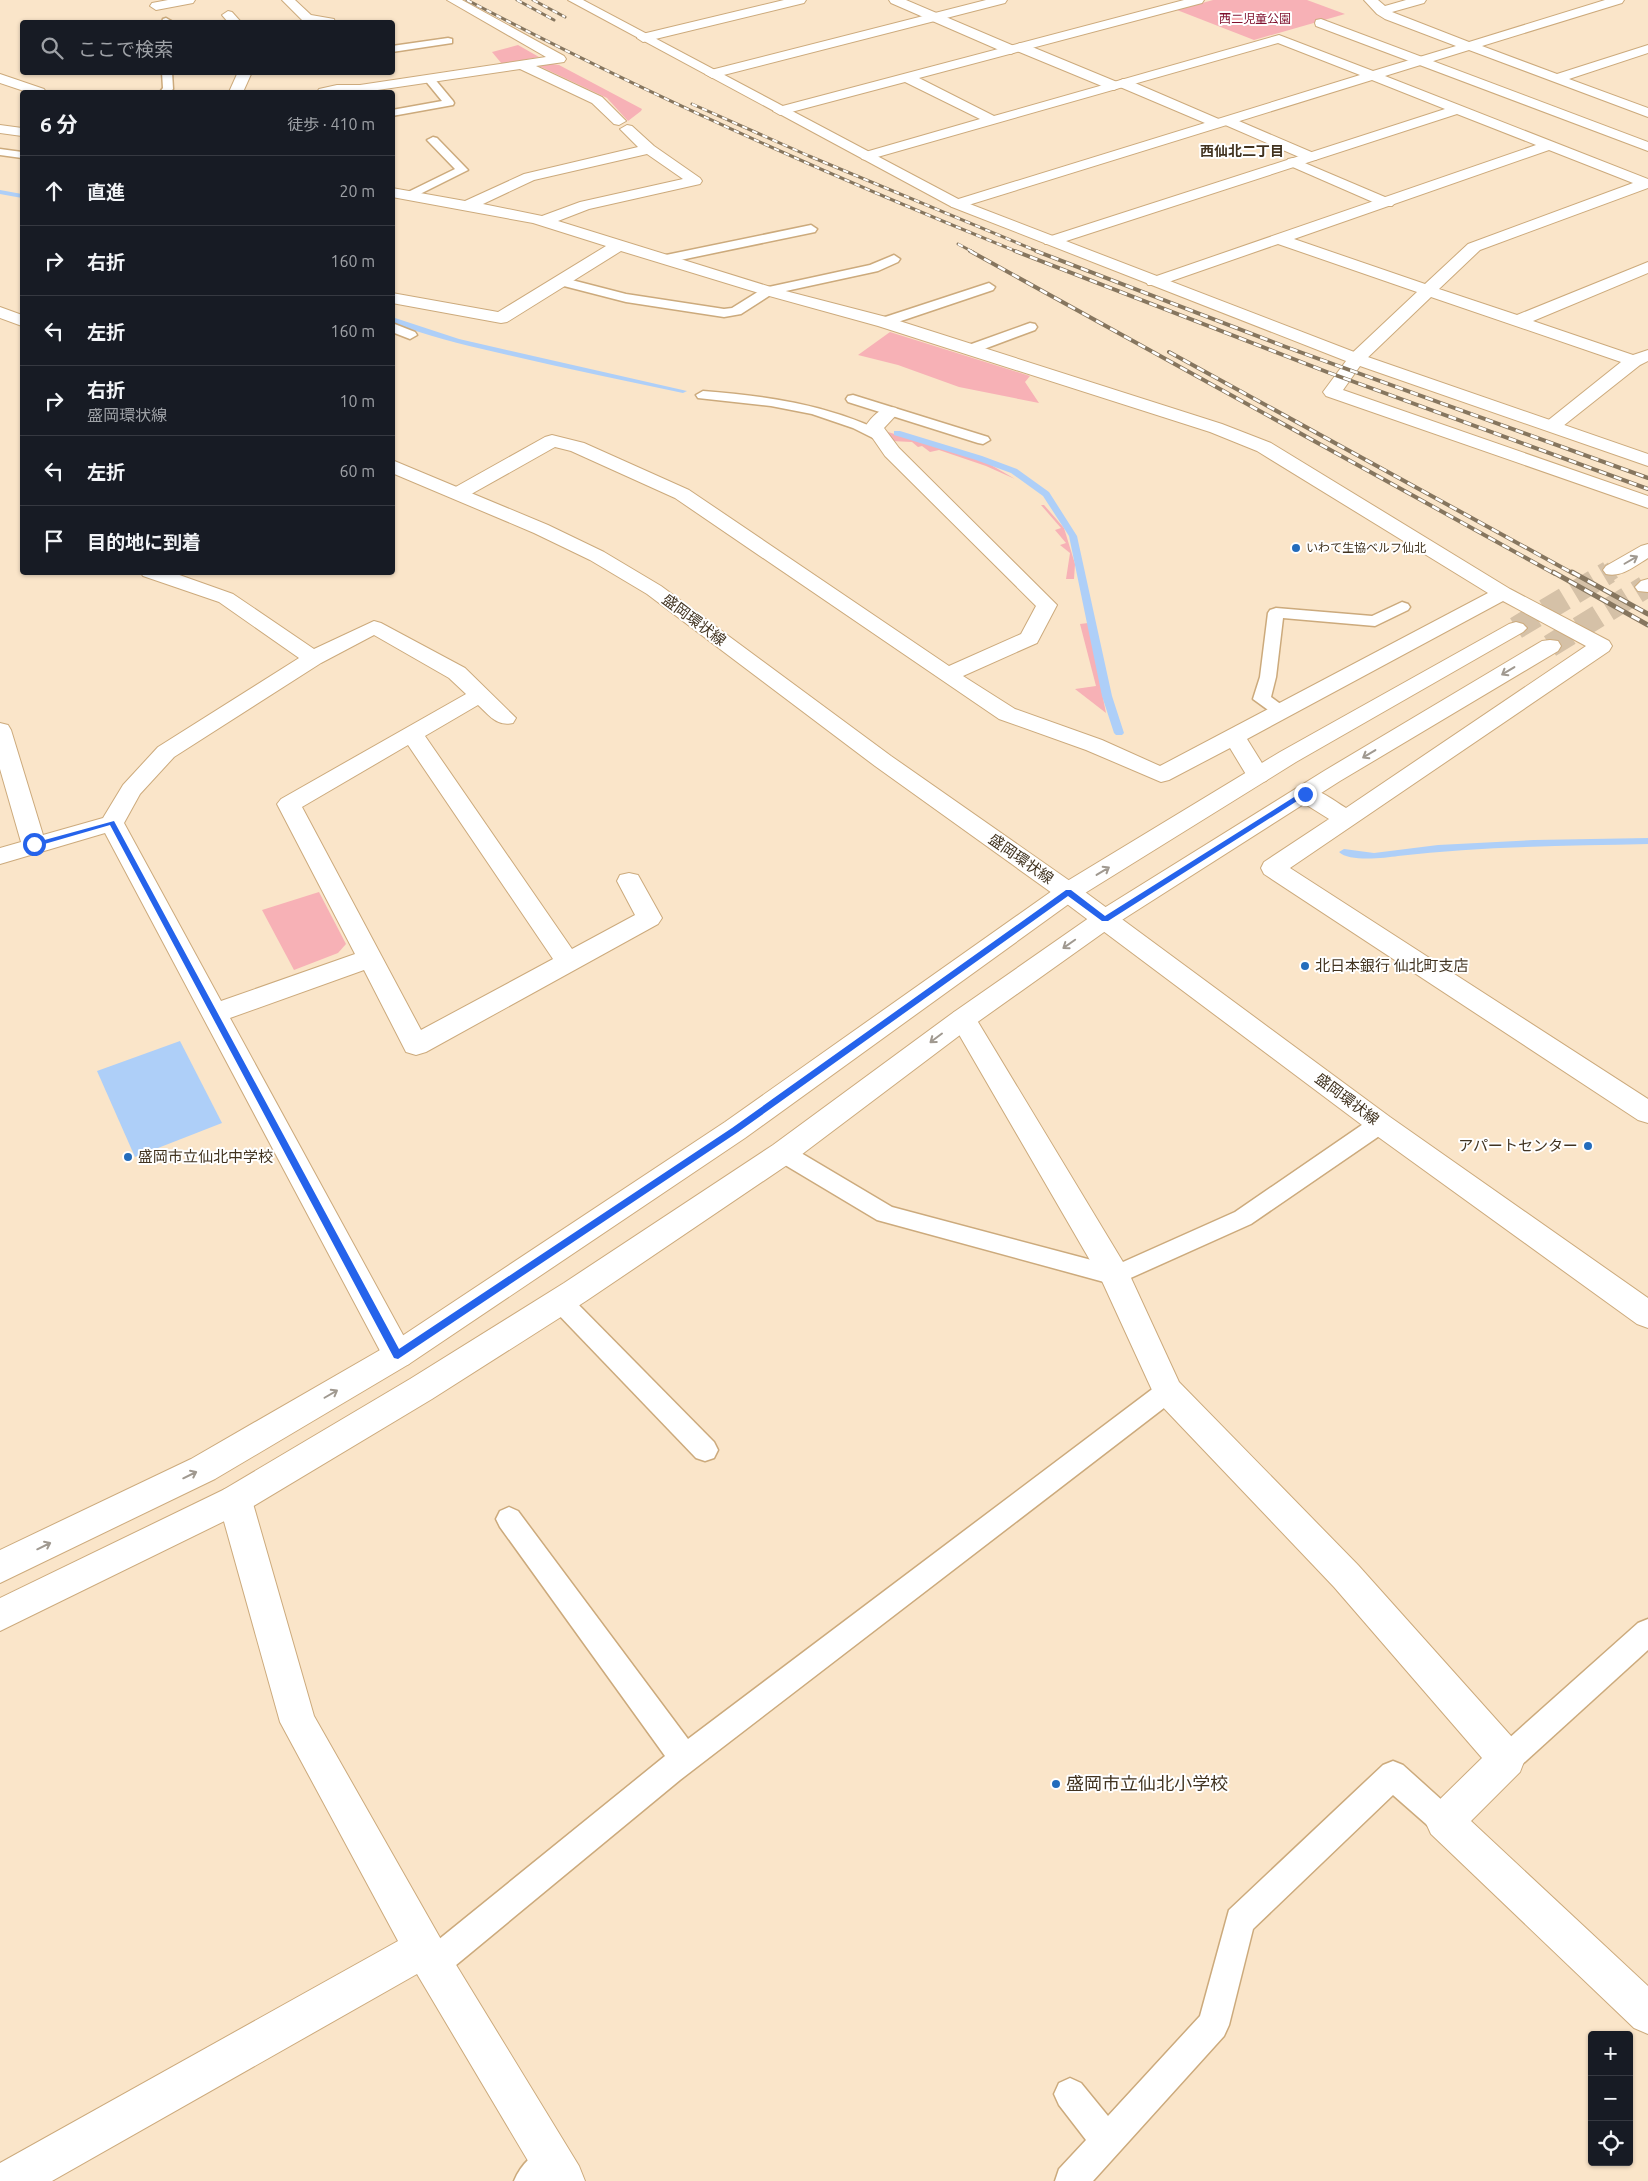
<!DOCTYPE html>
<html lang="ja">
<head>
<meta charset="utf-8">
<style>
	:root { --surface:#171b24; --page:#20242c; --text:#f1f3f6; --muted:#9ea1a6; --line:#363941 }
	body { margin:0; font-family:Ubuntu,"Noto Sans JP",sans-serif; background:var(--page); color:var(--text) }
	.controls { position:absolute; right:15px; bottom:15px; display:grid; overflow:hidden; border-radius:5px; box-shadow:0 1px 4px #0004 }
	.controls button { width:45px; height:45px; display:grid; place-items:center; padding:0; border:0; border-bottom:1px solid var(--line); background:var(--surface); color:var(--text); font:25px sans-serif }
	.stop { position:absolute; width:15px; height:15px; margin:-11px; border:4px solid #2563eb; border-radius:50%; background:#fff }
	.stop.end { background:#2563eb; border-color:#fff; box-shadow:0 1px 5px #0008 }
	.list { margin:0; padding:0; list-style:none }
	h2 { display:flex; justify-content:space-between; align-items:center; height:65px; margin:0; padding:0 20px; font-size:21px }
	h2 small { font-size:16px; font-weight:400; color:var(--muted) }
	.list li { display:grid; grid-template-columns:32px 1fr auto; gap:15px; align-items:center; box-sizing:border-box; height:70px; padding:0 20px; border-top:1px solid var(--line) }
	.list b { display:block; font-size:19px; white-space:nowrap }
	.list p { margin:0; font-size:16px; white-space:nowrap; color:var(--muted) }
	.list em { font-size:16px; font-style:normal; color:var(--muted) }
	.icon { flex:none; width:28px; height:28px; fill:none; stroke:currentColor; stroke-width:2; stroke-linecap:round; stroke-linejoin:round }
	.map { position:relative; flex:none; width:1648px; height:2181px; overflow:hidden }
	.search { position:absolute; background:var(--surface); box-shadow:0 1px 4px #0004; left:20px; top:20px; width:375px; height:55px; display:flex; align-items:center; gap:12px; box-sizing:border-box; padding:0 18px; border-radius:5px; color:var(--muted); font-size:19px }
	.panel { position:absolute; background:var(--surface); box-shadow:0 1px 4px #0004; left:20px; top:90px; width:375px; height:485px; border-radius:5px }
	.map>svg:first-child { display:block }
</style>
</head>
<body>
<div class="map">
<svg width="1648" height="2181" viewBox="0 0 1648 2181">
	<rect width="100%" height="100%" fill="#fae5c9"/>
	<g fill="#f7b1b6">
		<path d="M1213,0H1307L1345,14L1254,40L1177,10Z"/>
		<path d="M518,45L539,57L502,64L492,52Z"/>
		<path d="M552,64L559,65L642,109L641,111L628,121L607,98L539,66Z"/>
		<path d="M890,332L1030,376L1025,382L1039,403L959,387L898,365L858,355Z"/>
		<path d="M888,432L986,462L1015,479L986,466L939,450L930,452L922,446L918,447L912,442L891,441L886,435Z"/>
		<path d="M1041,505H1044L1064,528L1075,564L1074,579H1066L1070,553L1060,545L1066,543L1055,530L1061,528Z"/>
		<path d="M1088,623L1106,713L1075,689L1096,686L1080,624Z"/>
		<path d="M319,892L346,944L338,953L294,970L262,910Z"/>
	</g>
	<path fill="#aecff8" d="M180,1041L222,1123L135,1157L97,1071Z"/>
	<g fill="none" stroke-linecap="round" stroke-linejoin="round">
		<g fill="#aecff8" fill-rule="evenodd">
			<path d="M0,190L22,194V198L0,194Z"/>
			<path d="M392,317L459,339L687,391L683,393C620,380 558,367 495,352C461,344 426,336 392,322Z"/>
			<path d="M894,431H900L982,456L1017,469L1049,492L1077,536L1112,696L1124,733L1122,735H1116L1114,733L1102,696L1069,536L1043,496L1011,473L976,460L894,435Z"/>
			<path d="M1648,838V844C1565,846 1481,846 1398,856C1384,858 1349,862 1339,852L1344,849L1374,853L1438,845L1534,840Z"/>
		</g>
		<path stroke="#d5c1a7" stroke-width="18" stroke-dasharray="18 9" stroke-linecap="butt" d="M1607,574L1613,570"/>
		<g stroke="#d5c1a7" stroke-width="23" stroke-dasharray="23 11" stroke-linecap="butt">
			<path d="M1516,628L1609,572"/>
			<path d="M1550,646L1645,587"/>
		</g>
		<defs>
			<g id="service">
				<path d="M166,18L173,22H162L163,19Z"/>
				<path d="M448,38L452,39V43L392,52V46Z"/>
				<path d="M162,72H172L173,89L170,92H160L163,88Z"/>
				<path d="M429,76L433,77L453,101L454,103L453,105L392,116V110L442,101L424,79Z"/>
				<path d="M433,137L437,138L468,170L414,197H406L404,195L406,193L455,169L427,140Z"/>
				<path d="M0,149L22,152V158L0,155Z"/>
				<path d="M811,225L817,229L815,232L666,263L660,259L666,255Z"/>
				<path d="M894,255L900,259L898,262L878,271L772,294L741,314L724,317L626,302L556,284L554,281L560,277L626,294L724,309L732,308L764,288L870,265Z"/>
				<path d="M989,283L995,287L993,290L889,325L884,326L877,322L879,319Z"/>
				<path d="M392,323L415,332L417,335L410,339L392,332Z"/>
				<path d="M1030,323L1035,324L1037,327L1035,330L976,352H966L964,349L966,346Z"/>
				<path d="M703,391C766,396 826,404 883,432L885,435L878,439L873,438L853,428L812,414L771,406L698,398L696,395Z"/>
				<path d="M853,395L988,437L990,440L983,444L978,443L848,402L846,399L848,396Z"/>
				<path d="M1402,602L1408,604L1410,607L1408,610L1375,626L1283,618L1276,677L1271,697L1290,711L1287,715H1275L1253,699L1260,677L1268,613L1270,610L1276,608L1372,616Z"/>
				<path d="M1380,1116L1388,1118L1391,1124L1388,1130L1251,1224L1115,1285L877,1220L775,1159L772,1153L775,1147L783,1145L791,1147L892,1207L1114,1266L1235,1212L1372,1118Z"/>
				<path d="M561,1292L569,1295L714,1442L718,1450L714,1458L705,1461L696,1458L553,1309L549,1302L553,1295Z"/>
				<path d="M1168,1381L1177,1384L1180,1391L1177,1398L680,1780L444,1975L433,1979L422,1975L418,1964L422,1953L665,1756L500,1527L496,1519L500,1511L509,1507L518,1511L688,1739L1159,1384Z"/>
				<path d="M1648,1619V1650L1517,1769L1507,1773L1497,1769L1493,1759L1497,1749L1638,1623Z"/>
				<path d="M1393,1761L1403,1765L1454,1811L1459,1821L1454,1831L1444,1836L1434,1831L1393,1795L1253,1929L1229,2025L1224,2036L1093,2181H1055L1059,2169L1086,2140L1059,2105L1054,2094L1059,2083L1070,2078L1081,2083L1108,2116L1200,2016L1229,1910L1383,1765Z"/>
				<path d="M551,2145L563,2149L567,2161L563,2173L554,2181H514C521,2164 534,2152 551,2145Z"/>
			</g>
			<g id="pedestrian">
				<path d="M889,0H906L1014,46L1020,43L1025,44L1117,82L1123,79L1128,80L1221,120L1227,117L1232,118L1316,154L1318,157L1316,160H1306L1223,124L1217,127L1212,126L1120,87L1114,90L1109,89L1017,51L1011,54L1006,53L891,3Z"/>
				<path d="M1321,19L1648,142V151L1316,26L1315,23L1316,20Z"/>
				<path d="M1293,158L1392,200L1395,203L1392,206H1382L1288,165L1286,162L1288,159Z"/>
			</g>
			<g id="minor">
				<path d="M168,0H195L193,3L156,10L150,6L152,3Z"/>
				<path d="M282,0H295L311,15L334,19L335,22L303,21Z"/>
				<path d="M447,0H462L564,56L566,59L564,62L536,66L602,97L626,121L619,125L614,124L592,103L520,69L364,92H317L319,89L337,85H360L546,57Z"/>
				<path d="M784,0H806L804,3L643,42L637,38L638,35Z"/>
				<path d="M986,0H1007L1005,3L712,78L705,74L707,71Z"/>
				<path d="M1184,0H1204L1202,3L919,78L994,116L1279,35L1373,71L1456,46L1385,19L1377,14L1364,0H1378L1385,6L1406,0H1426L1424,3L1392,12L1469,42L1605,0H1624L1622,3L1482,46L1557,74L1648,45V53L1569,79L1648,108V117L1469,50L1385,76L1648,179V188L1480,250L1439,289L1517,315L1648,262V273L1533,321L1633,355L1648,350V361L1640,365L1558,430L1552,431L1546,430L1543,426L1546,422L1621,362L1431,297L1362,363L1356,364L1350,363L1347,359L1350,355L1417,292L1278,244L1160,285H1148L1146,282L1148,279L1536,145L1457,114L1057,244H1045L1043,241L1045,238L1445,109L1372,80L962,207H952L949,204L952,201L1360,75L1278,43L867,160L862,159L860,156L862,153L980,119L905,82L780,115L773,111L775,108ZM1549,150L1633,183L1468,244L1425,284L1294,239Z"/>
				<path d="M228,11L232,12L241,22H228L222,15Z"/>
				<path d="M238,72H252L243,92H229Z"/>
				<path d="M0,74L44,89L46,92H27L0,83Z"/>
				<path d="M0,125L22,128V136L0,133Z"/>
				<path d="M627,125L632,126L654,146L700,178L702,181L700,184L589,209L558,221L774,288L890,318L1222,424L1271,443L1510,589L1609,641L1612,646L1609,651L1290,868L1648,1099V1123L1638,1120L1264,874L1261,868L1264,862L1329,819L1297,799L1293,794L1297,789C1314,784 1331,799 1346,808L1586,646L1503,601L1247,739L1270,776L1266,781L1258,783L1250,781L1230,748L1169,780L1161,782L1086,750L999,719L675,498L571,451L555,447L466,497L459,499L452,497L449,493L452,489L545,437L552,435L584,443L689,490L949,666L1021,634L1036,606L885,456L865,427C872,416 883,405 896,408L899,412L884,428L899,448L1057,605L1037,643L963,676L1015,709L1102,740L1160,766L1488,593L1257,451L1210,432L878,326L762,294L621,251L507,322L501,323L392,303V293L498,312L606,246L533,223L392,197V188L465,201L524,174L638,147L620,129ZM647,154L683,179L580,202L542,216L483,204L534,180Z"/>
				<path d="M140,572H171L233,594L314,649L374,621L381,623L465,668L516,718L513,723C497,727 489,715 478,705L425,736L572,949L635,915L617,881L620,875L629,873L638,875L662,918L658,924L426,1052L416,1055L406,1052L364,970L230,1018L414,1355L409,1364L398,1368L387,1364L105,833L0,864V848L21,842L0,769V723L8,725L11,730L43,835L103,818L123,785L158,747L299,658L219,602L143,576ZM374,635L449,678L466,694L281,799L277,804L355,954L221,1001L124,823L140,794L174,757L321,663ZM408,745L553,959L421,1030L302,807Z"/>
				<path d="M963,1010L972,1012L1126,1267L1179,1382L1358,1565L1520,1746L1525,1759L1520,1772L1471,1821L1648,1986V2034L1634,2028L1431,1834L1425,1821L1431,1808L1482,1758L1334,1587L1157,1401L1102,1281L950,1019L954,1012Z"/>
				<path d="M235,1485L247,1490L252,1500L314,1716L447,1950L579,2166L585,2181H540L417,1974L52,2181H0V2163L398,1941L280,1722L218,1500L223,1490Z"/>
			</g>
			<g id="tertiary">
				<path d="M568,0H583L962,201L1362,355L1648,454V466L1360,366L1343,390L1648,496V508L1326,396L1323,392L1346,361L952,207Z"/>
				<path d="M1648,544V558C1635,566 1621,578 1606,574L1603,570L1606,566L1641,546Z"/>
				<path d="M1648,579V592L1638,591L1635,587L1641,581Z"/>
				<path d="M1516,622L1523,624L1527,628L1523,632L1296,762L1077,898L745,1138L409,1364L215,1479L0,1583V1550L191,1459L387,1346L725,1122L1059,886L1280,752L1509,624Z"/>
				<path d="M1550,640L1558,641L1561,646L1558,651L1340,781L1114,925L972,1026L793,1161L586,1301L432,1399L247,1510L0,1631V1598L223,1490L410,1379L564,1283L773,1145L954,1012L1096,913L1324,771L1542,641Z"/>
			</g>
			<g id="primary">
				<path d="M0,307L22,315V326L0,318Z"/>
				<path d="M392,460L548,525L604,552L661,586L891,756L1077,886L1390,1117L1648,1298V1328L1637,1324L1370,1131L1059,898L875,766L647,594L590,560L534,533L392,473Z"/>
			</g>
		</defs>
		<use href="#service" stroke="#ccaa7c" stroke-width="3"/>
		<use href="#pedestrian" stroke="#ccaa7c" stroke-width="2"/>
		<use href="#minor" stroke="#ccaa7c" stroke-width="2"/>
		<use href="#tertiary" stroke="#ccaa7c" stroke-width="2"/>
		<use href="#primary" stroke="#ccaa7c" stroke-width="2"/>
		<use href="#service" fill="#fff" fill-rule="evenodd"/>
		<use href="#pedestrian" fill="#fff" fill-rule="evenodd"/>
		<use href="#minor" fill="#fff" fill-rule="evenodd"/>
		<use href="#tertiary" fill="#fff" fill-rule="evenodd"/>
		<use href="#primary" fill="#fff" fill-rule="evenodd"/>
		<defs>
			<g id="rail-far2">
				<path d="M467,0C646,94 830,176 1018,252"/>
				<path d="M517,0L554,20"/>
				<path d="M533,0L565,17"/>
				<path d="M692,104L809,156L1039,252"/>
				<path d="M958,244L973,252"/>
			</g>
			<g id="rail-far1">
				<path d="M970,251L1555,574"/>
				<path d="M1015,251L1327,372L1648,489"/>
				<path d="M1036,251L1286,347L1648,478"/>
				<path d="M1169,352L1574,574"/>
			</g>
			<g id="rail">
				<path d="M1553,572L1648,625"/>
				<path d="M1572,572L1648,614"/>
			</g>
		</defs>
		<use href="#rail-far2" stroke="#86765f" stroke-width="3"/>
		<use href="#rail-far1" stroke="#86765f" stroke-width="4"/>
		<use href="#rail" stroke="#86765f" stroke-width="5"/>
		<use href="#rail-far2" stroke="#fff" stroke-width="2" stroke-dasharray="5.5" stroke-linecap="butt"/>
		<use href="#rail-far1" stroke="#fff" stroke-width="2.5" stroke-dasharray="8" stroke-linecap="butt"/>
		<use href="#rail" stroke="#fff" stroke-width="3" stroke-dasharray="9" stroke-linecap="butt"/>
	</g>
	<defs><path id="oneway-shaft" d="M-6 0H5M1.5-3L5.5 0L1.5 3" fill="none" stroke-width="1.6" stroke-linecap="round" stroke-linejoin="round" transform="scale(1.25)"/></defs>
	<g stroke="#a09990">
		<use href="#oneway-shaft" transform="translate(1631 560) rotate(-30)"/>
		<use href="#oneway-shaft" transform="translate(1508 671) rotate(149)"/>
		<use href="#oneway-shaft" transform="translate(1369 754) rotate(149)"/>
		<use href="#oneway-shaft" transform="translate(1103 871) rotate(-31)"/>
		<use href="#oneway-shaft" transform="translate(1069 944) rotate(145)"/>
		<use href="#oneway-shaft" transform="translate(936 1038) rotate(143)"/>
		<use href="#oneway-shaft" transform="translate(331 1394) rotate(-30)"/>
		<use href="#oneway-shaft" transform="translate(190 1475) rotate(-26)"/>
		<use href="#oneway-shaft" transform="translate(44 1546) rotate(-26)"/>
	</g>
	<path fill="#2563eb" d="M1302,792L1308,794L1108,921H1102L1068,896L738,1132L398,1359L394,1358L110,825L34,847L30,844L114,821L399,1349L732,1128L1066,890H1071L1105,916Z"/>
	<g fill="#236cbc" stroke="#fff" stroke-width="2">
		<circle cx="1296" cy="548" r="5"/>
		<circle cx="1305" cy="966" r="5"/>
		<circle cx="1588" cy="1146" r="5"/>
		<circle cx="128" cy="1157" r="5"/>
		<circle cx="1056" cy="1784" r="5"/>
	</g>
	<g text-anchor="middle" stroke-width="4" stroke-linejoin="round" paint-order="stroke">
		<g font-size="12" fill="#7f102d" stroke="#fff">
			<text x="1255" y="23">西二児童公園</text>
		</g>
		<g font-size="12" fill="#413320" stroke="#fff" text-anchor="start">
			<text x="1306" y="552">いわて生協ベルフ仙北</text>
		</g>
		<g font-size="14" font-weight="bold" fill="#413320" stroke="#fff">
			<text x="1242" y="156">西仙北二丁目</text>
		</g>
		<g font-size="15" fill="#413320" stroke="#fff">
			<text transform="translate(694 620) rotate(37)" y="5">盛岡環状線</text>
			<text transform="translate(1021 859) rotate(35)" y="5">盛岡環状線</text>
			<text transform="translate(1347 1099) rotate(37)" y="5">盛岡環状線</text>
		</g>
		<g font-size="15" fill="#413320" stroke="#fff" text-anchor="start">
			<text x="1315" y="971">北日本銀行 仙北町支店</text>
			<text x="1578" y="1151" text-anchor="end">アパートセンター</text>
			<text x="138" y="1162">盛岡市立仙北中学校</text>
		</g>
		<g font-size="18" fill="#413320" stroke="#fff" text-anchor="start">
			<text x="1066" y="1790">盛岡市立仙北小学校</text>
		</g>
	</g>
</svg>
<div class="controls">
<button>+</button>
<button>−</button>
<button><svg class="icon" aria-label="locate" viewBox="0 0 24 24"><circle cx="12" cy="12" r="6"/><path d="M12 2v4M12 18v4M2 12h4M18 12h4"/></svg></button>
</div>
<div class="stop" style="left:34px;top:844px"></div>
<div class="stop end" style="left:1305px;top:794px"></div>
<div class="search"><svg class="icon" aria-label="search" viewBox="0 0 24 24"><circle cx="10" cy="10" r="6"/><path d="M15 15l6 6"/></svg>ここで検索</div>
<section class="panel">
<h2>6 分<small>徒歩 · 410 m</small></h2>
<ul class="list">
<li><svg class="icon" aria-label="ahead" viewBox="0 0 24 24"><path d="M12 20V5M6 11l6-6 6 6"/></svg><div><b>直進</b></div><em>20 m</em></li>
<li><svg class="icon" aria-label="right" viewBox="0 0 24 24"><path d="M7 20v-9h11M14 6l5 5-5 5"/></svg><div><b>右折</b></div><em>160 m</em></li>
<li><svg class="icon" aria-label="left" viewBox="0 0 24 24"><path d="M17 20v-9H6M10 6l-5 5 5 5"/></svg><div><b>左折</b></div><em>160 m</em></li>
<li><svg class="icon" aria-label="right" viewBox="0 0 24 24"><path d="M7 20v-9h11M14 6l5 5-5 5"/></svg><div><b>右折</b><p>盛岡環状線</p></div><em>10 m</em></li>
<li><svg class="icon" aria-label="left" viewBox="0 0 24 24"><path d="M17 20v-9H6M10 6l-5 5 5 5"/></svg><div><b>左折</b></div><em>60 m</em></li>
<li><svg class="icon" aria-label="arrive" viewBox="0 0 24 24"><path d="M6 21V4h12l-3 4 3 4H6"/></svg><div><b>目的地に到着</b></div></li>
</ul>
</section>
</div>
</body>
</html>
